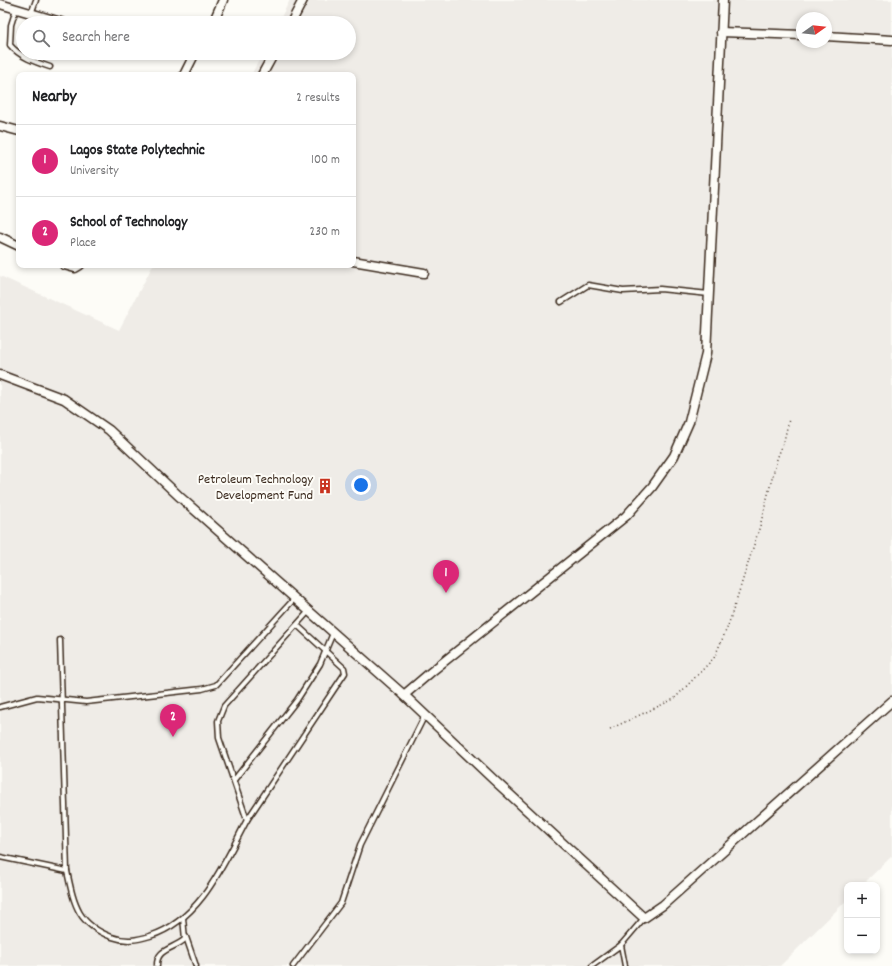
<!DOCTYPE html>
<html lang="en">
<head>
<meta charset="utf-8">
<style>
	:root { --surface:#fff; --page:#f2f2f2; --text:#202124; --muted:#757577; --line:#e0e0e0; --accent:#db2777 }
	body { margin:0; font-family:Dekko,sans-serif; background:var(--page); color:var(--text) }
	.controls { position:absolute; right:12px; bottom:12px; display:grid; overflow:hidden; border-radius:8px; box-shadow:0 2px 6px #0003 }
	.controls button { width:36px; height:36px; display:grid; place-items:center; padding:0; border:0; border-bottom:1px solid var(--line); background:var(--surface); color:var(--text); font:20px sans-serif }
	.compass { position:absolute; left:796px; top:12px; width:36px; height:36px; border-radius:50%; background:var(--surface); box-shadow:0 2px 6px #0003; rotate:75deg }
	.you { position:absolute; left:361px; top:485px; width:14px; height:14px; margin:-10px; border:3px solid #fff; border-radius:50%; background:#1a73e8; box-shadow:0 0 0 6px #1a73e833 }
	.badge { display:grid; place-items:center; width:26px; height:26px; border-radius:50%; background:var(--accent); color:#fff; font-size:13px; font-weight:700 }
	.pin { position:absolute; translate:-50% -33px; filter:drop-shadow(0 1px 2px #0008) }
	.pin::after { content:''; position:absolute; top:21px; width:14px; height:12px; background:inherit; clip-path:polygon(0 0,100% 0,50% 100%) }
	.list { margin:0; padding:0; list-style:none }
	h2 { display:flex; justify-content:space-between; align-items:center; height:52px; margin:0; padding:0 16px; font-size:17px }
	h2 small { font-size:13px; font-weight:400; color:var(--muted) }
	.list li { display:grid; grid-template-columns:26px 1fr auto; gap:12px; align-items:center; box-sizing:border-box; height:72px; padding:0 16px; border-top:1px solid var(--line) }
	.list b { display:block; font-size:15px; white-space:nowrap }
	.list p { margin:0; font-size:13px; white-space:nowrap; color:var(--muted) }
	.list em { font-size:13px; font-style:normal; color:var(--muted) }
	.icon { flex:none; width:22px; height:22px; fill:none; stroke:currentColor; stroke-width:2; stroke-linecap:round; stroke-linejoin:round }
	.map { position:relative; flex:none; width:892px; height:966px; overflow:hidden }
	.search { position:absolute; background:var(--surface); box-shadow:0 2px 6px #0003; left:16px; top:16px; width:340px; height:44px; display:flex; align-items:center; gap:10px; box-sizing:border-box; padding:0 14px; border-radius:22px; color:var(--muted); font-size:15px }
	.panel { position:absolute; background:var(--surface); box-shadow:0 2px 6px #0003; left:16px; top:72px; width:340px; height:196px; border-radius:8px }
	.map>svg:first-child { display:block }
</style>
</head>
<body>
<div class="map">
<svg width="892" height="966" viewBox="0 0 892 966">
	<rect width="100%" height="100%" fill="#fdfcf7"/>
	<filter id="ink" filterUnits="userSpaceOnUse"><feTurbulence type="fractalNoise" baseFrequency=".025" numOctaves="2"/><feDisplacementMap in="SourceGraphic" scale="8" xChannelSelector="R" yChannelSelector="G"/><feConvolveMatrix kernelMatrix="1 2 1 2 8 2 1 2 1" color-interpolation-filters="sRGB"/></filter>
	<g filter="url(#ink)">
		<path fill="#efece7" fill-rule="evenodd" d="M290,0H892V856L862,885H847V900L780,966H0V276L119,330L153,265H353V75H251L263,53H349V23H278ZM802,18H826V42H802Z"/>
		<g fill="none" stroke-linecap="round" stroke-linejoin="round">
			<defs>
				<g id="service">
					<path d="M16,9L11,25L10,45C20,57 35,62 50,67"/>
					<path d="M31,14L36,0"/>
					<path d="M561,302L588,285L623,291L660,289L709,294"/>
					<path d="M60,640L67,871C74,904 77,924 112,937C126,942 137,940 150,936C201,920 224,863 247,820L219,738L218,721L224,706L309,611"/>
					<path d="M0,707L37,697L86,702L202,689L216,685L295,598"/>
					<path d="M234,780L297,700L320,664L333,633"/>
					<path d="M247,820L345,673L344,668L297,625"/>
					<path d="M0,857L67,871"/>
					<path d="M186,937L196,966"/>
					<path d="M621,945L625,966"/>
					<path d="M157,966C156,948 175,949 185,939L183,918"/>
					<path d="M293,966L341,903L360,845L425,715"/>
					<path d="M592,966L621,945L644,918"/>
				</g>
				<g id="minor">
					<path d="M0,4L64,23"/>
					<path d="M213,23L223,0"/>
					<path d="M291,23L303,0"/>
					<path d="M721,32L802,35"/>
					<path d="M826,36L892,40"/>
					<path d="M184,75L195,53"/>
					<path d="M262,75L274,53"/>
					<path d="M0,126L19,131"/>
					<path d="M0,237L19,246"/>
					<path d="M353,261L424,273"/>
					<path d="M64,265L75,268L80,265"/>
					<path d="M0,375L64,399L109,430L180,497L404,695L494,780L644,918L663,905L892,701"/>
					<path d="M404,695L431,672L626,516L652,487L674,456L689,422L706,354L723,0"/>
				</g>
			</defs>
			<use href="#service" stroke="#3b2a1e" stroke-width="7"/>
			<use href="#minor" stroke="#3b2a1e" stroke-width="11"/>
			<path stroke="#3b2a1e" stroke-width="1.5" stroke-dasharray="1 3" stroke-linecap="butt" d="M610,729L674,699L714,658L728,626L760,526L777,459L784,441L789,419"/>
			<use href="#service" stroke="#fdfcf7" stroke-width="4"/>
			<use href="#minor" stroke="#fdfcf7" stroke-width="8"/>
		</g>
	</g>
	<defs>
		<symbol id="building-bare" viewBox="-9 -9 18 18"><path d="M-4-6H4V6H1V3H-1V6H-4ZM-2.5-4.3h1.7v1.8h-1.7ZM.8-4.3h1.7v1.8H.8ZM-2.5-1h1.7V.8h-1.7ZM.8-1h1.7V.8H.8Z" fill="#c8321e" stroke="#fdfcf7" stroke-width="2.5" paint-order="stroke"/></symbol>
	</defs>
	<g fill-rule="evenodd">
		<use href="#building-bare" x="314" y="475" width="22" height="22"/>
	</g>
	<g text-anchor="middle" stroke-width="4" stroke-linejoin="round" paint-order="stroke">
		<g font-size="14" fill="#3b2a1e" stroke="#fdfcf7" text-anchor="end">
			<text x="313" y="483">Petroleum Technology<tspan x="313" dy="16">Development Fund</tspan></text>
		</g>
	</g>
</svg>
<div class="controls">
<button>+</button>
<button>−</button>
</div>
<svg class="compass" viewBox="-18 -18 36 36"><path d="M0-13l5 13h-10z" fill="#e53935"/><path d="M0 13l5-13h-10z" fill="#757577"/></svg>
<div class="you"></div>
<div class="pin badge" style="left:446px;top:593px">1</div>
<div class="pin badge" style="left:173px;top:737px">2</div>
<div class="search"><svg class="icon" aria-label="search" viewBox="0 0 24 24"><circle cx="10" cy="10" r="6"/><path d="M15 15l6 6"/></svg>Search here</div>
<section class="panel">
<h2>Nearby<small>2 results</small></h2>
<ul class="list">
<li><span class="badge">1</span><div><b>Lagos State Polytechnic</b><p>University</p></div><em>100 m</em></li>
<li><span class="badge">2</span><div><b>School of Technology</b><p>Place</p></div><em>230 m</em></li>
</ul>
</section>
</div>
</body>
</html>
